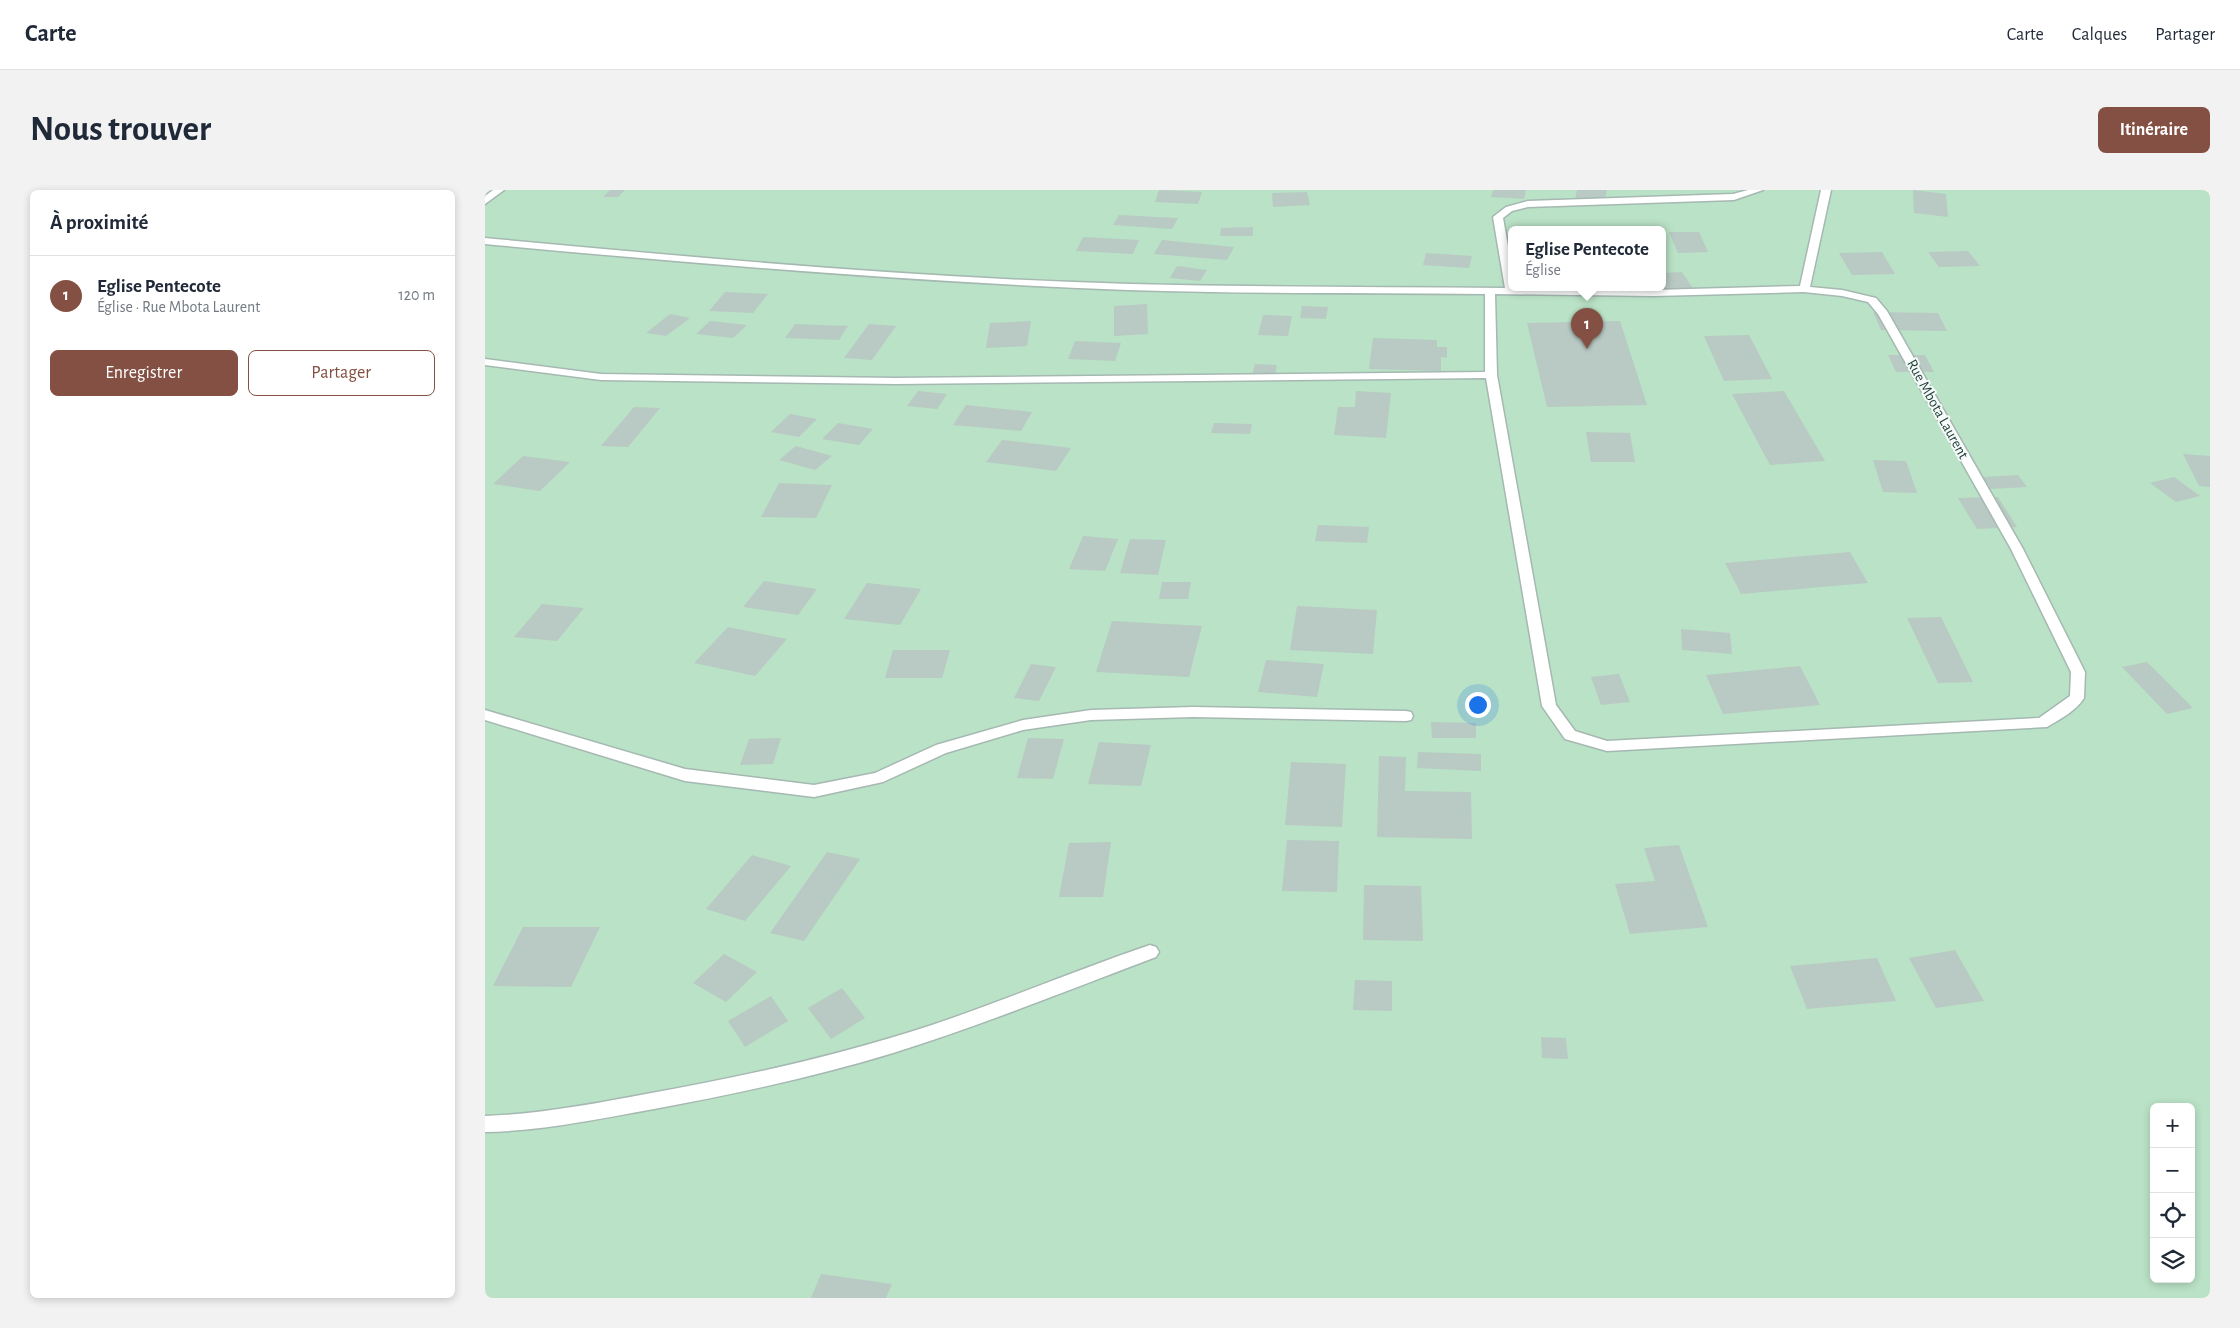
<!DOCTYPE html>
<html lang="fr">
<head>
<meta charset="utf-8">
<style>
	:root { --surface:#fff; --page:#f2f2f3; --text:#1f2937; --muted:#747a83; --line:#e0e1e3; --accent:#845043 }
	body { margin:0; font-family:"Alegreya Sans",sans-serif; background:var(--page); color:var(--text) }
	.controls { position:absolute; right:15px; bottom:15px; display:grid; overflow:hidden; border-radius:8px; box-shadow:0 2px 8px #0003 }
	.controls button { width:45px; height:45px; display:grid; place-items:center; padding:0; border:0; border-bottom:1px solid var(--line); background:var(--surface); color:var(--text); font:25px sans-serif }
	.you { position:absolute; left:992px; top:514px; width:18px; height:18px; margin:-12px; border:4px solid #fff; border-radius:50%; background:#1a73e8; box-shadow:0 0 0 8px #1a73e833 }
	.badge { display:grid; place-items:center; width:32px; height:32px; border-radius:50%; background:var(--accent); color:#fff; font-size:16px; font-weight:700 }
	.pin { position:absolute; translate:-50% -41px; filter:drop-shadow(0 1px 2px #0008) }
	.pin::after { content:''; position:absolute; top:26px; width:18px; height:15px; background:inherit; clip-path:polygon(0 0,100% 0,50% 100%) }
	.popup { position:absolute; left:1023px; top:36px; width:158px; height:65px; box-sizing:border-box; display:grid; place-content:center; border-radius:8px; background:var(--surface); filter:drop-shadow(0 1px 4px #0005); font-size:16px; white-space:nowrap; color:var(--muted) }
	.popup b { font-size:19px; color:var(--text) }
	.popup::after { content:''; position:absolute; left:50%; top:100%; margin-left:-10px; border:10px solid transparent; border-top-color:var(--surface) }
	.list { margin:0; padding:0; list-style:none }
	h2 { display:flex; justify-content:space-between; align-items:center; height:65px; margin:0; padding:0 20px; font-size:21px }
	h2 small { font-size:16px; font-weight:400; color:var(--muted) }
	.list li { display:grid; grid-template-columns:32px 1fr auto; gap:15px; align-items:center; box-sizing:border-box; height:80px; padding:0 20px; border-top:1px solid var(--line) }
	.list b { display:block; font-size:19px; white-space:nowrap }
	.list p { margin:0; font-size:16px; white-space:nowrap; color:var(--muted) }
	.list em { font-size:16px; font-style:normal; color:var(--muted) }
	.actions { display:flex; gap:10px; padding:15px 20px }
	.actions a { flex:1; padding:11px 0; border:1px solid var(--accent); border-radius:8px; text-align:center; font-size:18px; color:var(--accent) }
	.actions .main { background:var(--accent); color:#fff }
	.icon { flex:none; width:28px; height:28px; fill:none; stroke:currentColor; stroke-width:2; stroke-linecap:round; stroke-linejoin:round }
	.map { position:relative; flex:none; width:1725px; height:1108px; overflow:hidden; border-radius:8px }
	header { display:flex; align-items:center; gap:30px; box-sizing:border-box; height:70px; padding:0 25px; background:var(--surface); border-bottom:1px solid var(--line) }
	header strong { font-size:24px }
	nav { display:flex; gap:28px; margin-inline-start:auto; font-size:18px }
	.intro { display:flex; align-items:center; justify-content:space-between; box-sizing:border-box; height:120px; padding:0 30px }
	h1 { margin:0; font-size:35px }
	.button { padding:12px 22px; border-radius:8px; background:var(--accent); color:#fff; font-size:18px; font-weight:700 }
	main { display:flex; gap:30px; padding:0 30px }
	aside { flex:1; background:var(--surface); border-radius:8px; box-shadow:0 2px 8px #0003 }
	.map>svg:first-child { display:block }
</style>
</head>
<body>
<header>
<strong>Carte</strong>
<nav><a>Carte</a><a>Calques</a><a>Partager</a></nav>
</header>
<div class="intro"><h1>Nous trouver</h1><a class="button">Itinéraire</a></div>
<main>
<aside>
<h2>À proximité<small></small></h2>
<ul class="list">
<li><span class="badge">1</span><div><b>Eglise Pentecote</b><p>Église · Rue Mbota Laurent</p></div><em>120 m</em></li>
</ul>
<div class="actions"><a class="main">Enregistrer</a><a>Partager</a></div>
</aside>
<div class="map">
<svg width="1725" height="1108" viewBox="0 0 1725 1108">
	<rect width="100%" height="100%" fill="#e3efea"/>
	<path fill="#bae2c6" fill-rule="evenodd" d="M0,0H1725V1108H0ZM1027,40H1177V98H1027ZM1669,917H1706V1089H1669Z"/>
	<g fill="#b8cac3">
		<path d="M125,0H140L133,7H118Z"/>
		<path d="M674,0L717,2L713,14L670,12Z"/>
		<path d="M1008,0H1041L1039,9L1006,7Z"/>
		<path d="M1092,0H1122L1119,13L1090,10Z"/>
		<path d="M1428,0L1461,4L1463,27L1429,23Z"/>
		<path d="M822,2L825,15L788,17L787,3Z"/>
		<path d="M634,25L693,28L687,39L628,35Z"/>
		<path d="M768,37V46H735L736,38Z"/>
		<path d="M1184,42H1214L1223,62L1193,63Z"/>
		<path d="M598,47L654,50L648,64L591,61Z"/>
		<path d="M677,50L749,57L742,70L669,64Z"/>
		<path d="M1483,61L1495,76L1454,77L1443,62Z"/>
		<path d="M1397,62L1410,84L1367,85L1354,63Z"/>
		<path d="M941,63L987,66L984,78L938,75Z"/>
		<path d="M692,76L722,80L715,91L685,88Z"/>
		<path d="M1197,82L1209,100L1179,102L1177,98V83Z"/>
		<path d="M240,102L283,104L268,123L224,121Z"/>
		<path d="M662,114L663,144L629,146V116Z"/>
		<path d="M817,116L843,117L841,129L815,128Z"/>
		<path d="M1388,122L1453,123L1462,141L1396,140Z"/>
		<path d="M185,124L205,128L181,146L161,143Z"/>
		<path d="M778,125L807,126L803,146L773,145Z"/>
		<path d="M225,131L262,135L248,148L211,144Z"/>
		<path d="M546,131L542,156L501,158L505,133Z"/>
		<path d="M1135,131L1162,215L1062,217L1042,133Z"/>
		<path d="M310,134L363,136L354,150L300,148Z"/>
		<path d="M384,134L411,136L387,170L359,168Z"/>
		<path d="M1264,145L1287,189L1239,191L1219,146Z"/>
		<path d="M888,148L952,150V157H962V168L956,167V181L884,179Z"/>
		<path d="M590,151L636,153L630,171L583,169Z"/>
		<path d="M1403,165H1440L1449,182H1411Z"/>
		<path d="M770,174L792,175L789,190H766Z"/>
		<path d="M433,201L462,204L452,219L422,216Z"/>
		<path d="M871,201L906,203L901,248L849,245L853,217H870Z"/>
		<path d="M1299,201L1340,271L1285,275L1247,204Z"/>
		<path d="M481,215L547,222L536,241L468,235Z"/>
		<path d="M149,217L175,218L143,257L116,256Z"/>
		<path d="M305,224L332,229L314,247L286,242Z"/>
		<path d="M353,233L388,239L374,255L337,249Z"/>
		<path d="M729,233L767,234L765,244L726,243Z"/>
		<path d="M1101,242L1145,243L1150,272H1106Z"/>
		<path d="M517,250L586,258L571,281L501,272Z"/>
		<path d="M311,256L347,266L330,280L294,270Z"/>
		<path d="M1698,264L1725,266V297L1714,296Z"/>
		<path d="M38,266L85,272L55,301L8,294Z"/>
		<path d="M1388,270L1421,271L1432,303L1398,302Z"/>
		<path d="M1533,285L1542,297L1506,299L1498,287Z"/>
		<path d="M1689,287L1715,306L1691,312L1665,293Z"/>
		<path d="M294,293L347,295L331,328L276,327Z"/>
		<path d="M1513,307L1532,337L1492,339L1473,308Z"/>
		<path d="M833,335L884,337L882,353L830,351Z"/>
		<path d="M598,346L633,349L620,381L584,379Z"/>
		<path d="M645,349L681,350L673,385L635,383Z"/>
		<path d="M1365,362L1383,393L1256,404L1240,373Z"/>
		<path d="M279,391L332,399L313,425L258,417Z"/>
		<path d="M677,392H706L703,409H674Z"/>
		<path d="M382,393L436,399L415,435L359,429Z"/>
		<path d="M57,414L99,418L72,451L29,447Z"/>
		<path d="M812,416L892,420L888,464L805,460Z"/>
		<path d="M1456,427L1488,492L1453,493L1422,428Z"/>
		<path d="M627,431L717,436L704,487L611,482Z"/>
		<path d="M243,437L302,449L270,486L209,473Z"/>
		<path d="M1196,439L1245,443L1247,464L1197,460Z"/>
		<path d="M408,460H465L457,488H400Z"/>
		<path d="M781,470L839,474L832,507L773,502Z"/>
		<path d="M1662,472L1708,518L1682,524L1637,477Z"/>
		<path d="M546,474L571,477L554,511L529,508Z"/>
		<path d="M1315,476L1335,515L1238,524L1221,485Z"/>
		<path d="M1134,484L1145,512L1116,515L1106,487Z"/>
		<path d="M946,532L991,533V548H947Z"/>
		<path d="M296,548L288,574L255,575L264,549Z"/>
		<path d="M543,548L579,549L568,589L532,588Z"/>
		<path d="M614,552L666,555L656,596L603,594Z"/>
		<path d="M933,562L996,564V581L932,578Z"/>
		<path d="M894,566L921,567L920,601L986,602L987,649L892,647Z"/>
		<path d="M806,572L861,574L857,637L800,635Z"/>
		<path d="M802,650L854,651L852,702L797,701Z"/>
		<path d="M626,652L618,707H574L584,653Z"/>
		<path d="M1194,655L1223,737L1145,744L1130,694L1170,691L1159,658Z"/>
		<path d="M342,662L375,669L319,751L285,743Z"/>
		<path d="M267,665L306,676L260,731L221,719Z"/>
		<path d="M879,695L936,696L938,751L878,750Z"/>
		<path d="M38,737H115L86,797L8,796Z"/>
		<path d="M1470,760L1499,811L1451,818L1424,768Z"/>
		<path d="M239,764L272,782L241,812L208,793Z"/>
		<path d="M1392,768L1411,811L1322,819L1305,776Z"/>
		<path d="M870,790L907,791V821L868,820Z"/>
		<path d="M357,798L380,828L346,849L323,818Z"/>
		<path d="M286,806L303,831L260,857L243,831Z"/>
		<path d="M1056,847L1081,848L1083,869L1057,868Z"/>
		<path d="M336,1084L407,1094L401,1108H326Z"/>
	</g>
	<g fill="none" stroke-linecap="round" stroke-linejoin="round">
		<defs>
			<g id="minor">
				<path d="M8,0H19L0,14V6Z"/>
				<path d="M1263,0H1278L1249,10L1043,17L1027,21L1018,28L1027,78V98L1169,100L1315,96L1336,0H1346L1325,97L1357,100L1391,108L1402,121L1538,359L1600,482L1599,508C1591,521 1575,529 1562,537L1122,561L1080,549L1057,516L1001,188L411,194L116,190L0,175V169L116,184L411,188L1000,182V104C881,103 761,104 643,100C428,92 214,74 0,54V48C215,68 430,88 646,94C770,97 896,97 1020,98L1008,27L1021,17L1043,11L1248,4ZM1319,102L1357,106L1383,112L1393,124L1526,359L1586,482L1585,506L1554,528L1122,551L1090,541L1071,515L1012,185L1010,104L1169,106Z"/>
				<path d="M708,517L921,521L926,522L928,526L926,530L921,531L708,527L606,530L538,540L461,563L398,592L329,607L200,591L0,530V520L200,579L329,595L390,583L451,555L538,530L606,520Z"/>
				<path d="M665,755L671,757L674,762L671,767C584,800 497,835 408,863C330,887 249,904 169,919C113,929 57,941 0,942V926C54,924 108,914 161,904C257,887 352,866 444,836C519,811 591,780 665,755Z"/>
			</g>
		</defs>
		<use href="#minor" stroke="#a5b8b2" stroke-width="3"/>
		<use href="#minor" fill="#fff" fill-rule="evenodd"/>
	</g>
	<g text-anchor="middle" stroke-width="4" stroke-linejoin="round" paint-order="stroke">
		<g font-size="15" fill="#21423a" stroke="#f5faf8">
			<text transform="translate(1453 219) rotate(61)" y="5">Rue Mbota Laurent</text>
		</g>
	</g>
</svg>
<div class="controls">
<button>+</button>
<button>−</button>
<button><svg class="icon" aria-label="locate" viewBox="0 0 24 24"><circle cx="12" cy="12" r="6"/><path d="M12 2v4M12 18v4M2 12h4M18 12h4"/></svg></button>
<button><svg class="icon" aria-label="layers" viewBox="0 0 24 24"><path d="M12 4l9 5-9 5-9-5zM3 14l9 5 9-5"/></svg></button>
</div>
<div class="you"></div>
<div class="pin badge" style="left:1102px;top:159px">1</div>
<div class="popup"><b>Eglise Pentecote</b>Église</div>
</div>
</main>
</body>
</html>
